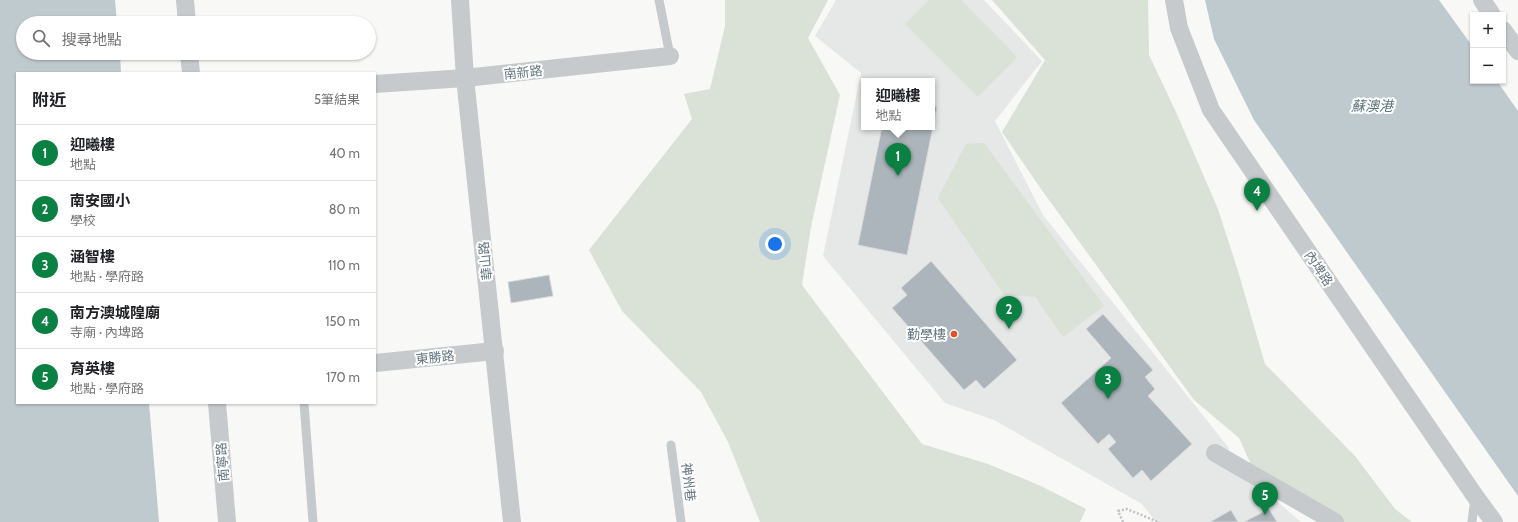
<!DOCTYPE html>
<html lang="zh-TW">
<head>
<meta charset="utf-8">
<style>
	:root { --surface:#fff; --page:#f6f6f6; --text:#202124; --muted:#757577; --line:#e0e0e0; --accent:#0b8043 }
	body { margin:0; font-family:Cabin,"Noto Sans TC",sans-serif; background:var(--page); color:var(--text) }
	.controls { position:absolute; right:12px; top:12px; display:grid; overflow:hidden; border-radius:0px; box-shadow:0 1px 3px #0004 }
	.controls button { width:36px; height:36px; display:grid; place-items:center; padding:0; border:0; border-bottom:1px solid var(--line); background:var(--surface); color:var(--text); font:20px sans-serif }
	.you { position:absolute; left:775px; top:244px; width:14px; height:14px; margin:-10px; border:3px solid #fff; border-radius:50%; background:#1a73e8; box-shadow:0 0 0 6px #1a73e833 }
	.badge { display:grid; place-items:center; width:26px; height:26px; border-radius:50%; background:var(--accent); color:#fff; font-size:13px; font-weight:700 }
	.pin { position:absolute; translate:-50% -33px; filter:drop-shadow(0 1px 2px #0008) }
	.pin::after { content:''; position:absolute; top:21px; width:14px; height:12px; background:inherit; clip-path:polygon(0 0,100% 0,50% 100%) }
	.popup { position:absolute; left:861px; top:78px; width:74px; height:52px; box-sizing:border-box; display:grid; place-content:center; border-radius:0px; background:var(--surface); filter:drop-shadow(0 1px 3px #0005); font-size:13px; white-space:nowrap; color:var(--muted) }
	.popup b { font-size:15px; color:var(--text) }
	.popup::after { content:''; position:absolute; left:50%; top:100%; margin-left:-8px; border:8px solid transparent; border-top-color:var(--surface) }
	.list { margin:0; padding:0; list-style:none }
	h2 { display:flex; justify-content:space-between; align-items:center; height:52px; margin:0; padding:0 16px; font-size:17px }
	h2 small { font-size:13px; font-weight:400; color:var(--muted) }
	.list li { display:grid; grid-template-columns:26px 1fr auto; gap:12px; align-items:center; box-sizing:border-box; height:56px; padding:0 16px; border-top:1px solid var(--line) }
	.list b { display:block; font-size:15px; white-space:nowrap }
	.list p { margin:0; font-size:13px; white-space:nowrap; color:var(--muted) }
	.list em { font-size:13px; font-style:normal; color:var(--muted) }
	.icon { flex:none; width:22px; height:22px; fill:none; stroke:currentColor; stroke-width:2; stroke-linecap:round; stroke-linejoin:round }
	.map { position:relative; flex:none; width:1518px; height:522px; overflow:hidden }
	.search { position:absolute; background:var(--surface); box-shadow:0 1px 3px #0004; left:16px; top:16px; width:360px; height:44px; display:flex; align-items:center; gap:10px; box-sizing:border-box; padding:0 14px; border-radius:22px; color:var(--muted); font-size:15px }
	.panel { position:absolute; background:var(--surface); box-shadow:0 1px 3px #0004; left:16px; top:72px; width:360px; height:332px; border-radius:0px }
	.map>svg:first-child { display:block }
</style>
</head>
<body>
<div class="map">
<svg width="1518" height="522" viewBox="0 0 1518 522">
	<rect width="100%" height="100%" fill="#f8f8f6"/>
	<path fill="#e6e7e7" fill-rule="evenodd" d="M836,0H984L1042,61L995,121L1043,215L1229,448L1223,465L1273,498L1301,522H1156L1142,504L994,420L945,403L823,256L861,73L815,36ZM864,81H932V127H864Z"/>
	<g fill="#dae1d7">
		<path d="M725,0H828L808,38L840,95L811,227L802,285L922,444L988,464L1041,486L1086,509L1080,522H760L728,442L701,392L622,311L589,250L692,119L684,94L710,89L725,26Z"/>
		<path d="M929,0H961L1017,57L978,97L905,24Z"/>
		<path d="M992,0H1148L1149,55L1176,112L1218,209L1238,271L1265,364L1355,456L1395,509L1412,522H1344L1342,521L1254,471L1239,438L1194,400L1041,189L1002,132L1045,60Z"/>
		<path d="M984,143L1104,306L1063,337L1035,297L1004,295L938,198L966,144Z"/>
	</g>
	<g fill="#bfcace">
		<path d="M0,0H115L117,23H23V53H120L121,73H17V403H149L159,522H0Z"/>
		<path d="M1205,0H1439L1473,47V81H1497L1518,111V496L1254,120L1214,39Z"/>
	</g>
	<g fill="#acb5bb" stroke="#dadad8">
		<path d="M932,106L937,107L907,255L858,245L882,127H932Z"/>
		<path d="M931,261L1017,360L984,389L976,380L964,390L892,308L907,295L901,288Z"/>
		<path d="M549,275L553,296L511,303L508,282Z"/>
		<path d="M1103,314L1153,370L1145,377L1155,389L1148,396L1192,444L1151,481L1142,470L1133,478L1108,449L1116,442L1109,434L1098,444L1061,403L1111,358L1086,329Z"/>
		<path d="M1269,509L1277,522H1244Z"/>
		<path d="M1231,510L1238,522H1210Z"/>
	</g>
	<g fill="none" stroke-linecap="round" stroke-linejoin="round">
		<path stroke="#bfc2c4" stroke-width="2.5" stroke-dasharray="2 2" stroke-linecap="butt" d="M1123,522L1118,511L1127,509L1158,522"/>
		<g stroke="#c6cacd" stroke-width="9">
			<path d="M659,0L670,56"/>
			<path d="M304,403L313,522"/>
			<path d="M671,445L681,522"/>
			<path d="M1472,522L1475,497"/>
		</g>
		<g stroke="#c6cacd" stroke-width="18">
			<path d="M185,0L187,23"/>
			<path d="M460,0L465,78L512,522"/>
			<path d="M1174,0L1179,28L1211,110L1475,496L1494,522"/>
			<path d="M1482,0L1492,15"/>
			<path d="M1503,30L1518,51"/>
			<path d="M189,53L191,73"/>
			<path d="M375,84L465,78L670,56"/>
			<path d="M375,363L495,351"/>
			<path d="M217,403L227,522"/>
			<path d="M1215,453L1335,522"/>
		</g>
	</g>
	<circle fill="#ea4d24" stroke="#fff" stroke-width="1.5" cx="954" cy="334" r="4"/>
	<g text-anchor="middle" stroke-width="4" stroke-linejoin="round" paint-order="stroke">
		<g font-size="13" fill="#627582" stroke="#fff">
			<text transform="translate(523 72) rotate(-6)" y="5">南新路</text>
			<text transform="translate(485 261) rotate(-96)" y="5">華山路</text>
			<text transform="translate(1319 268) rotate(56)" y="5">內埤路</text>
			<text transform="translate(435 357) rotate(-6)" y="5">東勝路</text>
			<text transform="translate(222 462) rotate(-95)" y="5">南寧路</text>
			<text transform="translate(689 482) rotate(83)" y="5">神州巷</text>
		</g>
		<g font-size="13" fill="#627582" stroke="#fff" text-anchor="end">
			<text x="946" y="339">勤學樓</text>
		</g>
		<g font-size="14" font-style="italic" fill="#5d757c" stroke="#fff">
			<text x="1372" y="111">蘇澳港</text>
		</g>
	</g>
</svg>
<div class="controls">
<button>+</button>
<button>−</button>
</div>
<div class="you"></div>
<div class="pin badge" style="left:898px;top:176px">1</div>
<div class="popup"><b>迎曦樓</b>地點</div>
<div class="pin badge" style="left:1009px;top:329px">2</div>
<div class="pin badge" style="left:1108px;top:399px">3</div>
<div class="pin badge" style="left:1257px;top:211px">4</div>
<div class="pin badge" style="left:1265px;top:515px">5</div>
<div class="search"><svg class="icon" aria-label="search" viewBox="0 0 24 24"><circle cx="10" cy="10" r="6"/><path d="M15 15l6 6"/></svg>搜尋地點</div>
<section class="panel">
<h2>附近<small>5筆結果</small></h2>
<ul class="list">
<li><span class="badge">1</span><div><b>迎曦樓</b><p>地點</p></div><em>40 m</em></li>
<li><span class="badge">2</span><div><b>南安國小</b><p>學校</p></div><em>80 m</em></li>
<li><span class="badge">3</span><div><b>涵智樓</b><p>地點 · 學府路</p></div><em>110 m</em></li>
<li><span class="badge">4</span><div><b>南方澳城隍廟</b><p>寺廟 · 內埤路</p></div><em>150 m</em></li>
<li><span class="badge">5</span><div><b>育英樓</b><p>地點 · 學府路</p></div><em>170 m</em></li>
</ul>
</section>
</div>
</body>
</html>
